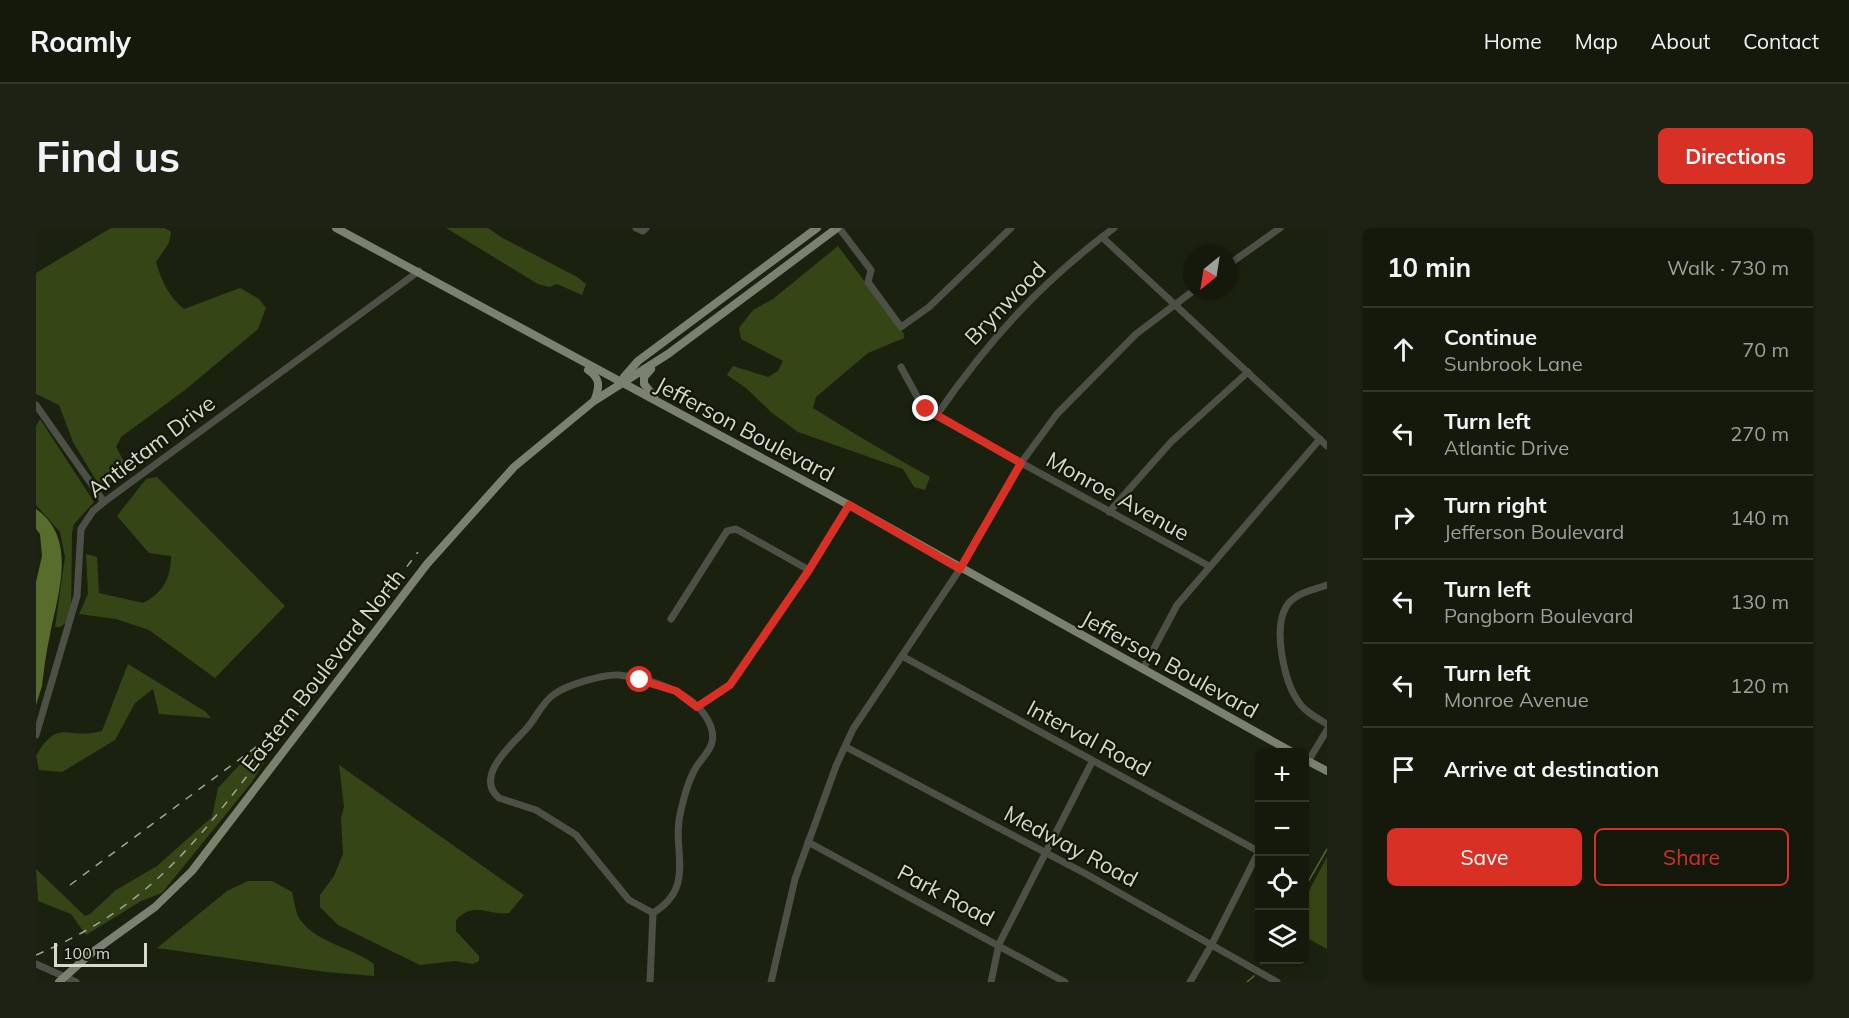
<!DOCTYPE html>
<html lang="en">
<head>
<meta charset="utf-8">
<style>
	:root { --surface:#14190b; --page:#1d2214; --text:#f1f3f6; --muted:#9da09d; --line:#33382c; --accent:#d93025 }
	body { margin:0; font-family:Mulish,sans-serif; background:var(--page); color:var(--text) }
	.controls { position:absolute; right:18px; bottom:18px; display:grid; overflow:hidden; border-radius:9px; box-shadow:0 2px 4px #0004 }
	.controls button { width:54px; height:54px; display:grid; place-items:center; padding:0; border:0; border-bottom:2px solid var(--line); background:var(--surface); color:var(--text); font:30px sans-serif }
	.compass { position:absolute; left:1147px; top:18px; width:54px; height:54px; border-radius:50%; background:var(--surface); box-shadow:0 2px 4px #0004; rotate:210deg }
	.scale { position:absolute; left:18px; bottom:15px; width:93px; box-sizing:border-box; padding-left:6px; border:3px solid #d5d9ce; border-top:0; font-size:16px; line-height:21px; white-space:nowrap; color:#d5d9ce; -webkit-text-stroke:4px #121706; paint-order:stroke }
	.stop { position:absolute; width:18px; height:18px; margin:-14px; border:4px solid #d93025; border-radius:50%; background:#fff }
	.stop.end { background:#d93025; border-color:#fff; box-shadow:0 2px 6px #0008 }
	.list { margin:0; padding:0; list-style:none }
	h2 { display:flex; justify-content:space-between; align-items:center; height:78px; margin:0; padding:0 24px; font-size:26px }
	h2 small { font-size:20px; font-weight:400; color:var(--muted) }
	.list li { display:grid; grid-template-columns:39px 1fr auto; gap:18px; align-items:center; box-sizing:border-box; height:84px; padding:0 24px; border-top:2px solid var(--line) }
	.list b { display:block; font-size:22px; white-space:nowrap }
	.list p { margin:0; font-size:20px; white-space:nowrap; color:var(--muted) }
	.list em { font-size:20px; font-style:normal; color:var(--muted) }
	.actions { display:flex; gap:12px; padding:18px 24px }
	.actions a { flex:1; padding:14px 0; border:2px solid var(--accent); border-radius:9px; text-align:center; font-size:21px; color:var(--accent) }
	.actions .main { background:var(--accent); color:#fff }
	.icon { flex:none; width:33px; height:33px; fill:none; stroke:currentColor; stroke-width:2; stroke-linecap:round; stroke-linejoin:round }
	.map { position:relative; flex:none; width:1291px; height:754px; overflow:hidden; border-radius:9px }
	header { display:flex; align-items:center; gap:36px; box-sizing:border-box; height:84px; padding:0 30px; background:var(--surface); border-bottom:2px solid var(--line) }
	header strong { font-size:28px }
	nav { display:flex; gap:33px; margin-inline-start:auto; font-size:21px }
	.intro { display:flex; align-items:center; justify-content:space-between; box-sizing:border-box; height:144px; padding:0 36px }
	h1 { margin:0; font-size:42px }
	.button { padding:15px 27px; border-radius:9px; background:var(--accent); color:#fff; font-size:21px; font-weight:700 }
	main { display:flex; gap:36px; padding:0 36px }
	aside { flex:1; background:var(--surface); border-radius:9px; box-shadow:0 2px 4px #0004 }
	.map>svg:first-child { display:block }
</style>
</head>
<body>
<header>
<strong>Roamly</strong>
<nav><a>Home</a><a>Map</a><a>About</a><a>Contact</a></nav>
</header>
<div class="intro"><h1>Find us</h1><a class="button">Directions</a></div>
<main>
<div class="map">
<svg width="1291" height="754" viewBox="0 0 1291 754">
	<rect width="100%" height="100%" fill="#1b210f"/>
	<g fill="#364516">
		<path d="M75,0H129L135,4L133,15L120,34C125,52 133,69 148,81L204,60L223,71L230,80L222,101L149,162L85,209L80,219L91,239L84,248L66,262L37,214L23,177L0,166V45Z"/>
		<path d="M410,0H452L465,9L541,49L550,56L546,67L521,56L513,59L502,56Z"/>
		<path d="M802,18L868,106V110L832,125L780,169L777,180C815,204 854,227 894,249L889,262L878,259L867,241L762,204L735,184L710,160L691,147L697,138L732,149L742,143L747,133L705,111L703,100L717,82L737,71Z"/>
		<path d="M4,191L58,274L38,296L36,305L35,391L24,399H19L29,329L24,304L0,277V198Z"/>
		<path d="M121,249L249,378L179,450L113,402L80,391L43,386L52,366L50,326L61,329L63,365L107,375C127,365 135,350 135,328L113,325L81,288L110,251Z"/>
		<path d="M92,436L170,484L175,490L123,486L117,461L99,475L79,512L26,544L3,542L0,528C23,488 31,513 66,503Z"/>
		<path d="M220,519L232,527L216,554L126,665L105,673L50,707L35,686L2,673L0,641L49,688L54,686L80,662L121,638L176,589L182,560Z"/>
		<path d="M303,537L488,667L473,685C450,688 440,672 420,692V703L443,728V733L437,736L419,733L384,737L302,697L284,679V667L298,648L307,626L305,590L308,579Z"/>
		<path d="M1291,629V721L1269,709V670Z"/>
		<path d="M212,653H236L256,664C258,672 259,681 262,688C276,714 316,719 338,736V748L290,744L121,720L191,663Z"/>
	</g>
	<path fill="#586c2b" d="M0,281C42,310 22,366 14,407C10,424 8,441 6,458L0,477V354L6,328L4,306L0,301Z"/>
	<g fill="none" stroke-linecap="round" stroke-linejoin="round">
		<g stroke="#586c2b" stroke-width="1.5">
			<path d="M1268,661L1291,621"/>
			<path d="M1225,736L1227,732"/>
			<path d="M1211,754L1218,748"/>
		</g>
		<g stroke="#4c5047" stroke-width="7">
			<path d="M600,0L607,3L610,0"/>
			<path d="M803,0L835,42L832,54L865,99L893,79L975,0"/>
			<path d="M1066,9L1291,218"/>
			<path d="M1192,37L1244,0"/>
			<path d="M865,139L884,174L900,188L1173,338"/>
			<path d="M0,177L68,274"/>
			<path d="M900,188C952,113 1005,54 1078,0"/>
			<path d="M1073,284L1135,214L1212,144"/>
			<path d="M1291,357C1277,362 1258,365 1250,379C1237,401 1248,453 1262,473C1268,483 1281,490 1291,496"/>
			<path d="M635,391L691,303L700,301L773,342"/>
			<path d="M866,428L1222,623"/>
			<path d="M1107,441L1141,377L1284,211"/>
			<path d="M583,447C615,451 662,464 675,499C682,520 666,527 658,543C652,554 648,569 645,582C634,621 662,658 617,685L593,672L540,607L500,582L463,570C437,548 478,515 491,500C500,490 506,475 517,467C530,457 567,446 583,447Z"/>
			<path d="M661,479L694,457L773,342L813,277"/>
			<path d="M0,507L41,368L45,301L57,283L68,274L383,43"/>
			<path d="M810,519L1052,647L1241,754"/>
			<path d="M1268,540L1291,502"/>
			<path d="M772,614L1029,754"/>
			<path d="M0,736L40,754"/>
			<path d="M614,754L617,685"/>
			<path d="M735,754L759,651L800,538L817,501L924,341L985,235L1021,186L1100,106L1157,63"/>
			<path d="M955,754L963,716L1056,534"/>
			<path d="M1154,754L1176,716L1224,621"/>
		</g>
		<g stroke="#7a816f" stroke-width="8">
			<path d="M300,0L813,277L1256,524"/>
			<path d="M615,141L608,149V156L618,168"/>
			<path d="M552,142C564,150 564,158 559,171"/>
			<path d="M588,149L602,133L781,0"/>
			<path d="M1268,531L1291,543"/>
			<path d="M23,754L54,726L119,679L156,643L391,336L478,239L558,173L632,126L801,0"/>
		</g>
		<g stroke="#a0a598" stroke-width="1.5" stroke-dasharray="8 8" stroke-linecap="butt">
			<path d="M34,657L235,508"/>
			<path d="M0,727C123,675 169,602 247,501C292,442 337,383 382,324"/>
		</g>
	</g>
	<g fill="none" stroke-linecap="round" stroke-linejoin="round">
		<path stroke="#d93025" stroke-width="8" d="M604,452L640,463L661,479L694,457L773,342L813,277L924,341L985,235L890,181"/>
	</g>
	<g text-anchor="middle" stroke-width="4.5" stroke-linejoin="round" paint-order="stroke">
		<g font-size="22" fill="#d5d9ce" stroke="#121706">
			<text transform="translate(969 75) rotate(-46)" y="8">Brynwood</text>
			<text transform="translate(709 201) rotate(28)" y="8">Jefferson Boulevard</text>
			<text transform="translate(115 218) rotate(-37)" y="8">Antietam Drive</text>
			<text transform="translate(1082 268) rotate(29)" y="8">Monroe Avenue</text>
			<text transform="translate(1134 436) rotate(29)" y="8">Jefferson Boulevard</text>
			<text transform="translate(287 442) rotate(-52)" y="8">Eastern Boulevard North</text>
			<text transform="translate(1053 510) rotate(28)" y="8">Interval Road</text>
			<text transform="translate(1035 618) rotate(28)" y="8">Medway Road</text>
			<text transform="translate(910 667) rotate(28)" y="8">Park Road</text>
		</g>
	</g>
</svg>
<div class="controls">
<button>+</button>
<button>−</button>
<button><svg class="icon" aria-label="locate" viewBox="0 0 24 24"><circle cx="12" cy="12" r="6"/><path d="M12 2v4M12 18v4M2 12h4M18 12h4"/></svg></button>
<button><svg class="icon" aria-label="layers" viewBox="0 0 24 24"><path d="M12 4l9 5-9 5-9-5zM3 14l9 5 9-5"/></svg></button>
</div>
<svg class="compass" viewBox="-18 -18 36 36"><path d="M0-13l5 13h-10z" fill="#e53935"/><path d="M0 13l5-13h-10z" fill="#9da09d"/></svg>
<div class="scale">100 m</div>
<div class="stop" style="left:604px;top:452px"></div>
<div class="stop end" style="left:890px;top:181px"></div>
</div>
<aside>
<h2>10 min<small>Walk · 730 m</small></h2>
<ul class="list">
<li><svg class="icon" aria-label="ahead" viewBox="0 0 24 24"><path d="M12 20V5M6 11l6-6 6 6"/></svg><div><b>Continue</b><p>Sunbrook Lane</p></div><em>70 m</em></li>
<li><svg class="icon" aria-label="left" viewBox="0 0 24 24"><path d="M17 20v-9H6M10 6l-5 5 5 5"/></svg><div><b>Turn left</b><p>Atlantic Drive</p></div><em>270 m</em></li>
<li><svg class="icon" aria-label="right" viewBox="0 0 24 24"><path d="M7 20v-9h11M14 6l5 5-5 5"/></svg><div><b>Turn right</b><p>Jefferson Boulevard</p></div><em>140 m</em></li>
<li><svg class="icon" aria-label="left" viewBox="0 0 24 24"><path d="M17 20v-9H6M10 6l-5 5 5 5"/></svg><div><b>Turn left</b><p>Pangborn Boulevard</p></div><em>130 m</em></li>
<li><svg class="icon" aria-label="left" viewBox="0 0 24 24"><path d="M17 20v-9H6M10 6l-5 5 5 5"/></svg><div><b>Turn left</b><p>Monroe Avenue</p></div><em>120 m</em></li>
<li><svg class="icon" aria-label="arrive" viewBox="0 0 24 24"><path d="M6 21V4h12l-3 4 3 4H6"/></svg><div><b>Arrive at destination</b></div></li>
</ul>
<div class="actions"><a class="main">Save</a><a>Share</a></div>
</aside>
</main>
</body>
</html>
